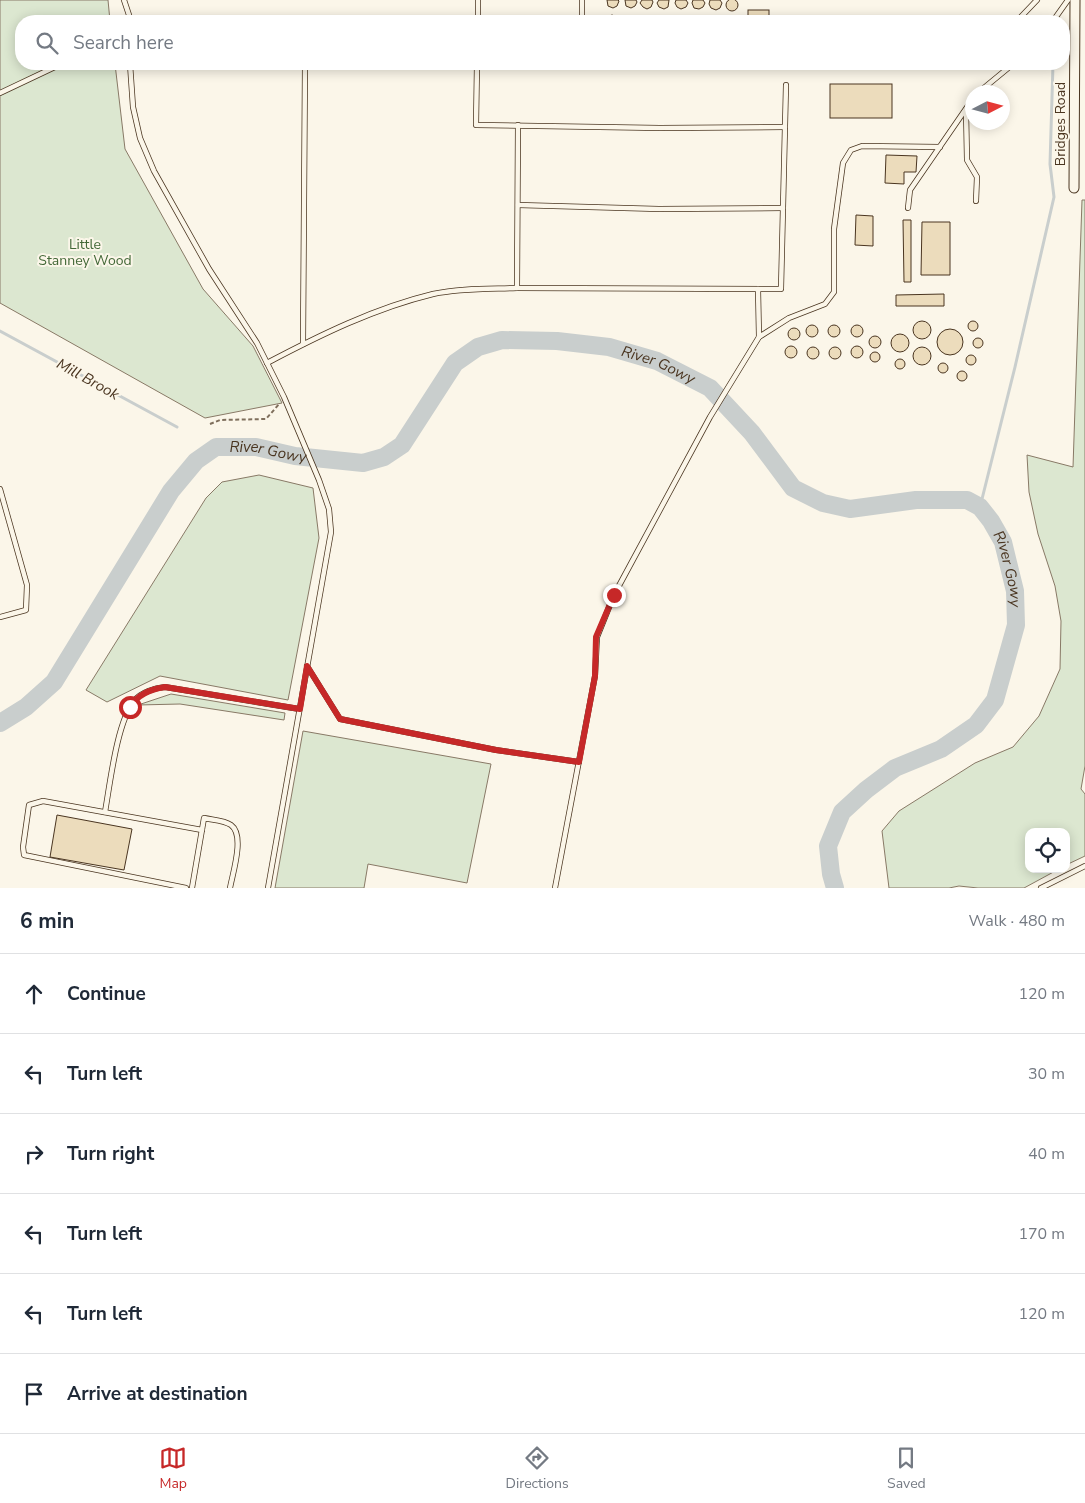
<!DOCTYPE html>
<html lang="en">
<head>
<meta charset="utf-8">
<style>
	:root { --surface:#fff; --page:#f2f2f3; --text:#1f2937; --muted:#747a83; --line:#e0e1e3; --accent:#c62828 }
	body { margin:0; font-family:"Nunito Sans",sans-serif; background:var(--page); color:var(--text) }
	.controls { position:absolute; right:15px; bottom:15px; display:grid; overflow:hidden; border-radius:10px; box-shadow:0 2px 12px #0003 }
	.controls button { width:45px; height:45px; display:grid; place-items:center; padding:0; border:0; border-bottom:1px solid var(--line); background:var(--surface); color:var(--text); font:25px sans-serif }
	.compass { position:absolute; left:965px; top:85px; width:45px; height:45px; border-radius:50%; background:var(--surface); box-shadow:0 2px 12px #0003; rotate:84deg }
	.stop { position:absolute; width:15px; height:15px; margin:-11px; border:4px solid #c62828; border-radius:50%; background:#fff }
	.stop.end { background:#c62828; border-color:#fff; box-shadow:0 1px 5px #0008 }
	.list { margin:0; padding:0; list-style:none }
	h2 { display:flex; justify-content:space-between; align-items:center; height:65px; margin:0; padding:0 20px; font-size:21px }
	h2 small { font-size:16px; font-weight:400; color:var(--muted) }
	.list li { display:grid; grid-template-columns:32px 1fr auto; gap:15px; align-items:center; box-sizing:border-box; height:80px; padding:0 20px; border-top:1px solid var(--line) }
	.list b { display:block; font-size:19px; white-space:nowrap }
	.list em { font-size:16px; font-style:normal; color:var(--muted) }
	.icon { flex:none; width:28px; height:28px; fill:none; stroke:currentColor; stroke-width:2; stroke-linecap:round; stroke-linejoin:round }
	.map { position:relative; flex:none; width:1085px; height:888px; overflow:hidden }
	.search { position:absolute; background:var(--surface); box-shadow:0 2px 12px #0003; left:15px; right:15px; top:15px; height:55px; display:flex; align-items:center; gap:12px; box-sizing:border-box; padding:0 18px; border-radius:20px; color:var(--muted); font-size:19px }
	.sheet { height:545px; background:var(--surface) }
	nav { display:flex; justify-content:space-around; align-items:center; box-sizing:border-box; height:70px; border-top:1px solid var(--line); background:var(--surface); font-size:14px; color:var(--muted) }
	nav a { display:grid; justify-items:center; gap:2px }
	nav .on { color:var(--accent) }
	.map>svg:first-child { display:block }
</style>
</head>
<body>
<div class="map">
<svg width="1085" height="888" viewBox="0 0 1085 888">
	<rect width="100%" height="100%" fill="#fbf6e9"/>
	<g fill="#dce7d0" stroke="#887966">
		<path d="M0,0H108L110,21H21V64H115L125,149L203,289L253,346L282,403L205,418L0,303Z"/>
		<path d="M1082,200H1085V766L1081,789L1085,794V856L1066,865V832H1029V869H1059L1024,888H978L959,886L949,888H889L882,831L899,811L975,763L1013,747L1039,716L1060,669L1061,621L1055,586L1038,534L1029,492L1027,455L1073,467Z"/>
		<path d="M259,475L313,488L319,538L288,700L160,676L107,702L86,690L206,498L222,482Z"/>
		<path d="M171,694L285,713L284,720L180,704L138,705Z"/>
		<path d="M303,731L491,764L467,883L368,864L364,888H275Z"/>
	</g>
	<g fill="none" stroke-linecap="round" stroke-linejoin="round">
		<g stroke="#c9cecd" stroke-width="3">
			<path d="M0,331L177,427"/>
			<path d="M980,507L1015,367L1054,197L1050,164L1053,64"/>
		</g>
		<path stroke="#c9cecd" stroke-width="18" id="s1" d="M0,723L26,707L54,682L171,491L196,461L216,447H256L295,456L363,463L384,457L402,445L455,363L478,347L502,340L557,341L609,347L657,361L710,388L752,433L793,488L823,503L850,509L916,500H967L980,507L991,521L1003,542L1015,591L1016,625L995,700L976,725L941,749L895,768L866,790L842,812L828,846L831,874L835,888"/>
	</g>
	<g fill="#ecdcbc" stroke="#4a3520">
		<circle cx="732" cy="5" r="6"/>
		<path d="M607,0H618L619,1L617,6L613,8L608,6Z"/>
		<path d="M625,0H636L637,2L635,6L631,8L626,6Z"/>
		<path d="M642,0H652L653,2L651,7L647,9L643,7L640,3Z"/>
		<path d="M659,0H669L668,7L664,9L659,7L657,3Z"/>
		<path d="M676,0H686L688,3L686,7L681,9L677,7L675,3Z"/>
		<path d="M693,0H703L705,3L703,7L699,9L694,8L692,3Z"/>
		<path d="M710,0H720L722,3L720,8L716,10L711,8L709,4Z"/>
		<rect x="748" y="10" width="21" height="11"/>
		<path d="M612,15L617,17L618,21H606L607,17Z"/>
		<path d="M629,16L634,17L635,21H623L625,18Z"/>
		<path d="M664,16L668,18L670,21H658L659,18Z"/>
		<path d="M681,16L686,18L687,21H676L677,18Z"/>
		<rect x="830" y="84" width="62" height="34"/>
		<path d="M886,155L917,156L916,172H904V184L885,183Z"/>
		<path d="M856,215L873,216V246L855,245Z"/>
		<path d="M903,220H911V282H904Z"/>
		<path d="M922,222H950V275H921Z"/>
		<path d="M944,294V306H896V295Z"/>
		<circle cx="922" cy="330" r="9"/>
		<circle cx="973" cy="326" r="5"/>
		<circle cx="834" cy="331" r="6"/>
		<circle cx="812" cy="331" r="6"/>
		<circle cx="857" cy="331" r="6"/>
		<circle cx="794" cy="334" r="6"/>
		<circle cx="950" cy="342" r="13"/>
		<circle cx="900" cy="343" r="9"/>
		<circle cx="875" cy="342" r="6"/>
		<circle cx="978" cy="343" r="5"/>
		<circle cx="857" cy="352" r="6"/>
		<circle cx="791" cy="352" r="6"/>
		<circle cx="835" cy="353" r="6"/>
		<circle cx="922" cy="356" r="9"/>
		<circle cx="813" cy="353" r="6"/>
		<circle cx="875" cy="357" r="5"/>
		<circle cx="971" cy="360" r="5"/>
		<circle cx="900" cy="364" r="5"/>
		<circle cx="943" cy="368" r="5"/>
		<circle cx="962" cy="376" r="5"/>
		<path d="M57,815L132,829L124,870L50,857Z"/>
	</g>
	<g fill="none" stroke-linecap="round" stroke-linejoin="round">
		<defs>
			<g id="service">
				<path d="M124,0L129,15V21"/>
				<path d="M478,21V0"/>
				<path d="M582,21V0"/>
				<path d="M1017,21L1037,0"/>
				<path d="M1053,21L1068,0"/>
				<path d="M130,64L133,107L140,138L154,171L209,269L257,343L284,397L319,480L329,509L331,532L268,888"/>
				<path d="M477,64L476,125L660,128L785,127"/>
				<path d="M831,64L917,65L928,64"/>
				<path d="M979,92L1013,64"/>
				<path d="M0,93L57,66L130,67"/>
				<path d="M966,110L967,160L977,177L976,201"/>
				<path d="M518,125L517,288L781,289L786,85"/>
				<path d="M518,205L659,209L783,208"/>
				<path d="M908,208L910,190L972,100"/>
				<path d="M758,289L759,337L789,318L825,304L834,292V229L843,163L851,150L862,146L940,147"/>
				<path d="M303,344L305,64"/>
				<path d="M267,363C320,335 375,308 433,294C460,288 490,289 517,288"/>
				<path d="M0,489L27,585L26,610L0,617"/>
				<path d="M307,666L340,719L496,750L579,762"/>
				<path d="M105,812C110,784 117,722 134,701C141,692 155,688 165,687L299,709"/>
				<path d="M186,888L24,855L23,847L29,805L43,801L202,830"/>
				<path d="M192,888L204,818C213,820 224,820 231,825C245,835 233,872 230,888"/>
				<path d="M555,888L595,676L597,637L614,595L710,417L759,337"/>
				<path d="M1041,888L1085,866"/>
			</g>
			<path id="minor" d="M1074,188L1075,0"/>
		</defs>
		<use href="#service" stroke="#4a3520" stroke-width="6"/>
		<use href="#minor" stroke="#4a3520" stroke-width="11"/>
		<path stroke="#7f6f5c" stroke-width="2" stroke-dasharray="4 2.5" stroke-linecap="butt" d="M210,424L220,420L266,419L280,403"/>
		<use href="#service" stroke="#fbf6e9" stroke-width="4.5"/>
		<use href="#minor" stroke="#fbf6e9" stroke-width="9"/>
	</g>
	<g fill="none" stroke-linecap="round" stroke-linejoin="round">
		<path stroke="#c62828" stroke-width="6" d="M130,707C138,694 151,689 165,687L300,709L307,666L340,719L496,750L579,762L595,676L596,637L614,595"/>
	</g>
	<g text-anchor="middle" stroke-width="4" stroke-linejoin="round" paint-order="stroke">
		<g font-size="14" fill="#4a3520" stroke="#fbf6e9">
			<text transform="translate(1060 124) rotate(-90)" y="5">Bridges Road</text>
		</g>
		<g font-size="14" fill="#436837" stroke="#fbf6e9">
			<text x="85" y="249">Little<tspan x="85" dy="16">Stanney Wood</tspan></text>
		</g>
		<g font-size="15" font-style="italic" fill="#4a3520" stroke="#fbf6e9">
			<text dy="5" stroke="none"><textPath href="#s1" startOffset="858">River Gowy</textPath></text>
			<text transform="translate(88 379) rotate(29)" y="5">Mill Brook</text>
			<text dy="5" stroke="none"><textPath href="#s1" startOffset="408">River Gowy</textPath></text>
			<text dy="5" stroke="none"><textPath href="#s1" startOffset="1308">River Gowy</textPath></text>
		</g>
	</g>
</svg>
<div class="controls">
<button><svg class="icon" aria-label="locate" viewBox="0 0 24 24"><circle cx="12" cy="12" r="6"/><path d="M12 2v4M12 18v4M2 12h4M18 12h4"/></svg></button>
</div>
<svg class="compass" viewBox="-18 -18 36 36"><path d="M0-13l5 13h-10z" fill="#e53935"/><path d="M0 13l5-13h-10z" fill="#747a83"/></svg>
<div class="stop" style="left:130px;top:707px"></div>
<div class="stop end" style="left:614px;top:595px"></div>
<div class="search"><svg class="icon" aria-label="search" viewBox="0 0 24 24"><circle cx="10" cy="10" r="6"/><path d="M15 15l6 6"/></svg>Search here</div>
</div>
<section class="sheet">
<h2>6 min<small>Walk · 480 m</small></h2>
<ul class="list">
<li><svg class="icon" aria-label="ahead" viewBox="0 0 24 24"><path d="M12 20V5M6 11l6-6 6 6"/></svg><div><b>Continue</b></div><em>120 m</em></li>
<li><svg class="icon" aria-label="left" viewBox="0 0 24 24"><path d="M17 20v-9H6M10 6l-5 5 5 5"/></svg><div><b>Turn left</b></div><em>30 m</em></li>
<li><svg class="icon" aria-label="right" viewBox="0 0 24 24"><path d="M7 20v-9h11M14 6l5 5-5 5"/></svg><div><b>Turn right</b></div><em>40 m</em></li>
<li><svg class="icon" aria-label="left" viewBox="0 0 24 24"><path d="M17 20v-9H6M10 6l-5 5 5 5"/></svg><div><b>Turn left</b></div><em>170 m</em></li>
<li><svg class="icon" aria-label="left" viewBox="0 0 24 24"><path d="M17 20v-9H6M10 6l-5 5 5 5"/></svg><div><b>Turn left</b></div><em>120 m</em></li>
<li><svg class="icon" aria-label="arrive" viewBox="0 0 24 24"><path d="M6 21V4h12l-3 4 3 4H6"/></svg><div><b>Arrive at destination</b></div></li>
</ul>
</section>
<nav>
<a class="on"><svg class="icon" aria-label="map" viewBox="0 0 24 24"><path d="M3 6l6-2 6 2 6-2v14l-6 2-6-2-6 2zM9 4v14M15 6v14"/></svg>Map</a>
<a><svg class="icon" aria-label="directions" viewBox="0 0 24 24"><path d="M12 3l9 9-9 9-9-9zM9 14v-3h6M13 9l2 2-2 2"/></svg>Directions</a>
<a><svg class="icon" aria-label="saved" viewBox="0 0 24 24"><path d="M7 4h10v16l-5-4-5 4z"/></svg>Saved</a>
</nav>
</body>
</html>
